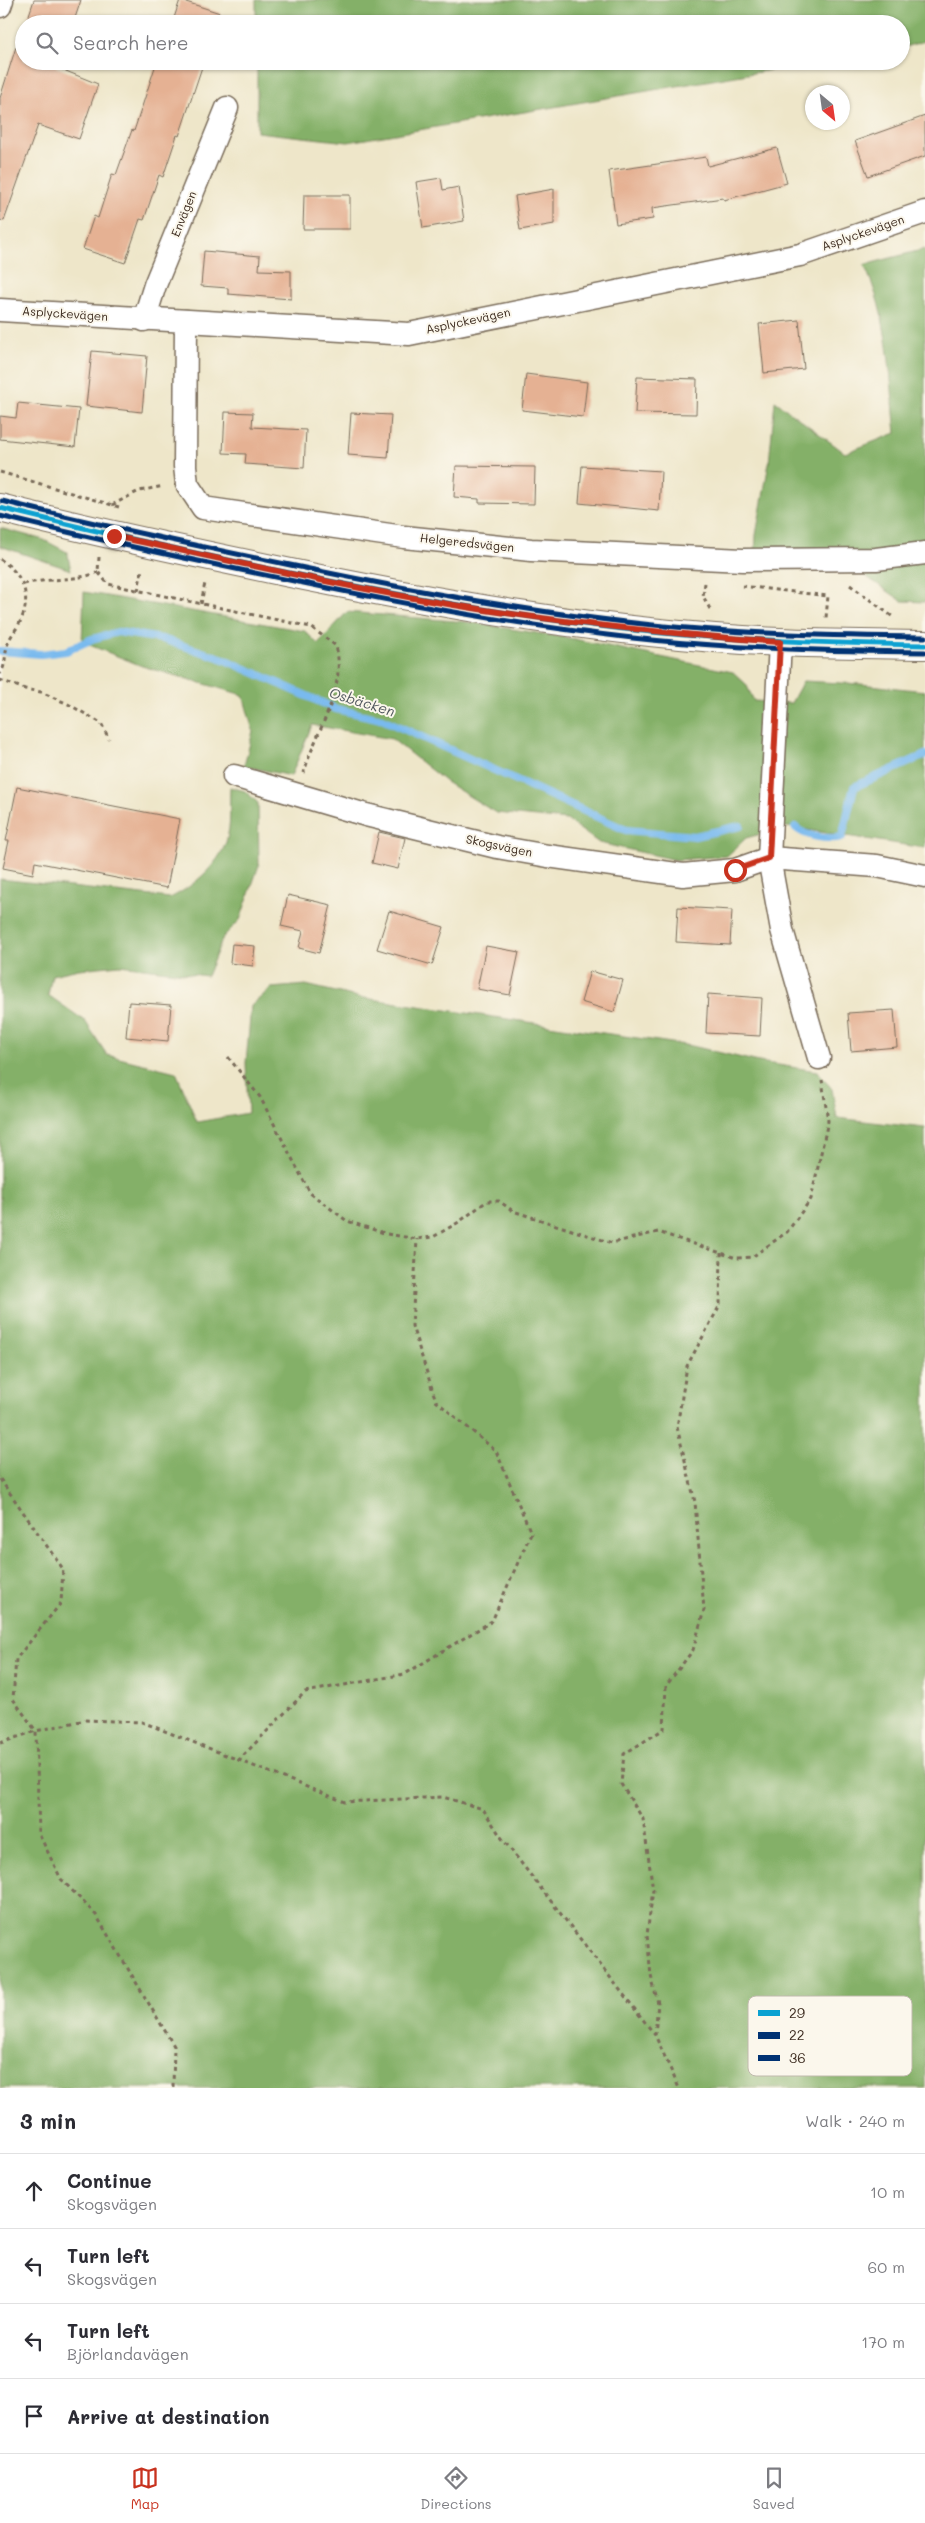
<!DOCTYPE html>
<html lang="en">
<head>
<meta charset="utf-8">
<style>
	:root { --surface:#fff; --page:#f2f2f3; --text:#2b2b33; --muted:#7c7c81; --line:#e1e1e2; --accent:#c8321e }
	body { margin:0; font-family:Mali,sans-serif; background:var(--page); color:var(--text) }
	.compass { position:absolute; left:805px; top:85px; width:45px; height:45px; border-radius:50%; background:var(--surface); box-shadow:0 1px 4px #0004; rotate:151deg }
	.stop { position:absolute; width:15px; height:15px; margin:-11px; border:4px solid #c8321e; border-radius:50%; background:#fff }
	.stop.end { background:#c8321e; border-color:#fff; box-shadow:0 1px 5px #0008 }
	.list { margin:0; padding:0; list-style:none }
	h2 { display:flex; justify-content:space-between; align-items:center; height:65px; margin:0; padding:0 20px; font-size:21px }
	h2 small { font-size:16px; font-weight:400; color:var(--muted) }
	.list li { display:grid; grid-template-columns:32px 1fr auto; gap:15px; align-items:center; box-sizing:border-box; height:75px; padding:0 20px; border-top:1px solid var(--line) }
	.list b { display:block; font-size:19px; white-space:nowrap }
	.list p { margin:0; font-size:16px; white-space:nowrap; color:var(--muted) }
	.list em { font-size:16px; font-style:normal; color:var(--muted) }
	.icon { flex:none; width:28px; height:28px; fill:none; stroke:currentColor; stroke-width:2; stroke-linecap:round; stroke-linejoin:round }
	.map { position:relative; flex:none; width:925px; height:2088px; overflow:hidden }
	.search { position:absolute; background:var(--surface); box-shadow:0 1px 4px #0004; left:15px; right:15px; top:15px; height:55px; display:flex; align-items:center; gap:12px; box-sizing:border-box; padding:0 18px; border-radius:28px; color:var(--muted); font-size:19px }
	.sheet { height:365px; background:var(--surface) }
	nav { display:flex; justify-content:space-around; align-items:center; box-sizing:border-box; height:70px; border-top:1px solid var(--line); background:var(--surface); font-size:14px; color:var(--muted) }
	nav a { display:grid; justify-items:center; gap:2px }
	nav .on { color:var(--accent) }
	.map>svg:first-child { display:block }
</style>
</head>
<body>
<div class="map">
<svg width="925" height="2088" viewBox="0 0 925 2088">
	<rect width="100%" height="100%" fill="#fbf7ec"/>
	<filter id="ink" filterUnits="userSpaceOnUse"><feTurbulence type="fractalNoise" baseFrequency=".02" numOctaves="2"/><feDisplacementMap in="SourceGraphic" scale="10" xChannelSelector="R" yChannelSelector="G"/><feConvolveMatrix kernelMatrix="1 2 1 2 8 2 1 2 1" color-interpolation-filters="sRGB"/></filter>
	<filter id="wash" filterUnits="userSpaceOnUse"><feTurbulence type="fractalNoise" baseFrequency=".0096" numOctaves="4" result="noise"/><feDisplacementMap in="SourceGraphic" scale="20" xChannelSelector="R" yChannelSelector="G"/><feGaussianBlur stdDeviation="1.12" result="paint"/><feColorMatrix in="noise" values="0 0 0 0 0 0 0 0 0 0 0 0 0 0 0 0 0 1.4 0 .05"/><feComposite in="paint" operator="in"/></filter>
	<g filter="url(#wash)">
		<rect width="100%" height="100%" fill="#eee6c9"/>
		<g fill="#84b068" stroke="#606d43">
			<path d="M256,0H925V41L901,48V24H256Z"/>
			<path d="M257,61H824L348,142L257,132Z"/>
			<path d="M925,249V602L902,601L867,577L844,552L755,554L756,535L769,463L775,401L845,453L896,433C890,378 889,315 864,265Z"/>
			<path d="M0,528L44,540L67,552L71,570L0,546Z"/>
			<path d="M84,592L305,631L318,644L347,612L467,622L574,639L733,672L746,684L754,701L791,703L803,681L860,684L925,691V848L787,827L746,838L727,856L676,860L599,843L567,820L496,813L446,782L392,739L312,725L291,776L244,766L253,731L243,695L142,666L82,642Z"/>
			<path d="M230,787L245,791L258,803L259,865L240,920L223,937L207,976L120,965L79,969L52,975L48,995L85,1021L107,1055L176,1072L197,1122L248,1113L246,1063L251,1006L271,988L306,985L357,997L692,1046L759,1062L817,1071L832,1089L837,1118L925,1128V2088H0V879L170,898C193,887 224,861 228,834C231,819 229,803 230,787Z"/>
		</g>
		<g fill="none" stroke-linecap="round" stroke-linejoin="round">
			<g stroke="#79baee" stroke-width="8">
				<path d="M0,651L41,654L66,651L92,639L118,632L162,639L221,658L336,709L382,719L626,830L695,836L740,826"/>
				<path d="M795,827C805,837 828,840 842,837L854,787L925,755"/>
			</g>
		</g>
		<g id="blocks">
			<g fill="#e5b193">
				<path d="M34,0H81L73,24H26Z"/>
				<path d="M180,0L220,13L216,24H172Z"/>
				<path d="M16,47L24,50V61H57L56,67L98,84L79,139L38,125L4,221L0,220V98Z"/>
				<path d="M157,61H204L179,136L177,135L163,177L159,175L144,220L140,219L125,263L83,249L94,216L98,218L112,174L116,175L132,130L134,131Z"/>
				<path d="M925,116V156L868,176L855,141Z"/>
				<path d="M777,148L787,183L724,200L723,198L652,208L653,219L616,224L609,171L706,157L708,166Z"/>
				<path d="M441,178L443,190L459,187L464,221L423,228L416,182Z"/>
				<path d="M554,189V224L520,230L515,196Z"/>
				<path d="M304,195H350V229H303Z"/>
				<path d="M204,251L260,256L259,270L291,271V299L228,294V288L201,286Z"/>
				<path d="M799,320L804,369L764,373L759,324Z"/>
				<path d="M92,351L147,356L142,412L86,406Z"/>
				<path d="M526,374L587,382L583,417L522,410Z"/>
				<path d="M637,377L697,379L696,414L635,413Z"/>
				<path d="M18,403L79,409L75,447L0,439V416L16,418Z"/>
				<path d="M225,412L253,413L252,427L306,430L304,468L245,464L246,454L223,453Z"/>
				<path d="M351,413L391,415L388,458L348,455Z"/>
				<path d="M456,466L535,467L534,504L479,503V499L454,497Z"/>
				<path d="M582,466L661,471L659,511L579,503Z"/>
				<path d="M17,787L180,819L167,888L35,862L33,874L3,868L9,841H6Z"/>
				<path d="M379,832L405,838L398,869L372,863Z"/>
				<path d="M288,895L331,905L319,953L299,948L303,931L281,926Z"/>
				<path d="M678,907L732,910L730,945L676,942Z"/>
				<path d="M389,911L444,927L432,965L377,949Z"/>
				<path d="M232,944L255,946L253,966L230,963Z"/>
				<path d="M486,946L519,952L510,995L477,989Z"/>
				<path d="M590,971L623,980L614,1012L581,1002Z"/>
				<path d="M708,994L762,998L760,1036L706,1033Z"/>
				<path d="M129,1002L171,1005L168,1041L126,1037Z"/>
				<path d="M894,1010L897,1047L851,1051L848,1013Z"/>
			</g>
		</g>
	</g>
	<g filter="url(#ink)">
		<use href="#blocks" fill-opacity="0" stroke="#7a6c5a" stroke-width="1"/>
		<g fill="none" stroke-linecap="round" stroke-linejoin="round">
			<defs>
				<g id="minor">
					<path d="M0,6L2,0"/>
					<path d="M0,310L409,334L800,255L925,212"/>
					<path d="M144,320L155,285L227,108"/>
					<path d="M186,321L185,466L187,484L203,508L404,537L531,550L743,560L876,559L925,553"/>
					<path d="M780,642L769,858L782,930L819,1058"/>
					<path d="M234,776L366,815L497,847L548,856L683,875L735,870L769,858L877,866L925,876"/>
				</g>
				<path id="tertiary" d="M0,508C90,531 180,550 271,569C438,604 608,634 779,642C827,644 876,644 925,645"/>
			</defs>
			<use href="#minor" stroke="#7a6c5a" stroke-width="25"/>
			<use href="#tertiary" stroke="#7a6c5a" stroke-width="30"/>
			<g stroke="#7a6c5a" stroke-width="3" stroke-dasharray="4 4" stroke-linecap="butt">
				<path d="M0,472L119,507"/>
				<path d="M112,505L139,491L164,486"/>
				<path d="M99,557L98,572L108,584L311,627L336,646C347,691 315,731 304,773"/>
				<path d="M0,559C24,575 33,598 19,624C16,630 11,635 9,641C4,651 7,665 0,674"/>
				<path d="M705,583L703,596L711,611"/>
				<path d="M24,584C47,578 80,581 98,572"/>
				<path d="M850,585L893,617"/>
				<path d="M742,586L828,596L826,618"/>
				<path d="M138,591L142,569"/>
				<path d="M201,604L205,583"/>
				<path d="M0,680L25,689L41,692L68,704L101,723L109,739"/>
				<path d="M228,1057L260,1097L310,1193L347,1221L387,1234L417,1239L433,1237L459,1222L487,1201H499L513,1211L612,1243L658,1232L736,1258L752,1257L787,1232L811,1199L828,1121L822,1080"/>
				<path d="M0,1479L63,1569L61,1603L16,1659L13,1699L36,1731L39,1834L61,1879L96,1915L174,2046L173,2088"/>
				<path d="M0,1743L36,1731L85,1720L142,1722L345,1802L443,1797L483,1809L501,1837L655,2035L679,2088"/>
				<path d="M238,1761L305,1692L405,1674L492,1621L531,1533L496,1451L436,1401L412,1326L417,1239"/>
				<path d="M655,2035L658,2003L651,1976L647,1935L653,1890L643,1819L621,1784L624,1754L664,1729L666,1686L693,1650L704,1610L695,1502L677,1427L687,1366L720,1305L721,1253"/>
			</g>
			<use href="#minor" stroke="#fff" stroke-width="22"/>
			<use href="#tertiary" stroke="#fff" stroke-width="28"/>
			<defs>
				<path id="bus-1" d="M0,508C98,532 196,554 294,574C413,598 532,620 652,632C743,641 834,643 925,645"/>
				<path id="bus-2" d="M0,516C98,540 196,561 294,581C413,606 532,628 652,640C743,649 834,651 925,652"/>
				<path id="bus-3" d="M2,501C99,525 197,546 295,566C414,591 533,613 653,625C743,634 834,636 925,637"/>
			</defs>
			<use href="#bus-1" stroke="#fbf7ec" stroke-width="9"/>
			<use href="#bus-2" stroke="#fbf7ec" stroke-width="9"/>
			<use href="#bus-3" stroke="#fbf7ec" stroke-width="9"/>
			<use href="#bus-1" stroke="#09a1d1" stroke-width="5"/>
			<use href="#bus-2" stroke="#003273" stroke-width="5"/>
			<use href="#bus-3" stroke="#003273" stroke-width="5"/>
		</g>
	</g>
	<g fill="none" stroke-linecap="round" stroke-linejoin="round" filter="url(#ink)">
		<path stroke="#c8321e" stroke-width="6" d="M114,536C227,560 340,586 454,605C562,623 671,634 780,642L769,858L735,870"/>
	</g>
	<g text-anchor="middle" stroke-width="4" stroke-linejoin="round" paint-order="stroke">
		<g font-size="12" fill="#3b2a1e" stroke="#fbf7ec">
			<text transform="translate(184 214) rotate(-68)" y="4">Envägen</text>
			<text transform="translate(863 233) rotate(-19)" y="4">Asplyckevägen</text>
			<text transform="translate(65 314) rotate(4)" y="4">Asplyckevägen</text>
			<text transform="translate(468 321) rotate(-12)" y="4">Asplyckevägen</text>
			<text transform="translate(467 543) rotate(6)" y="4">Helgeredsvägen</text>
			<text transform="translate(499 846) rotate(12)" y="4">Skogsvägen</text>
		</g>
		<g font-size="14" font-style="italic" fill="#4e555c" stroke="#fbf7ec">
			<text transform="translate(362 702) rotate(17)" y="5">Osbäcken</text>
		</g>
	</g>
	<rect x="748" y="1996" width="164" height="80" rx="8" fill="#fbf7ec" stroke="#c1baae" stroke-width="1"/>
	<rect x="758" y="2010" width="22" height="6" fill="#09a1d1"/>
	<rect x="758" y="2032" width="22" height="7" fill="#003273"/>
	<rect x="758" y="2055" width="22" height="6" fill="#003273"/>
	<g font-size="14" fill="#3b2a1e">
		<text x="789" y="2018">29</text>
		<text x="789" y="2040">22</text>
		<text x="789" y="2063">36</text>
	</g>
</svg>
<svg class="compass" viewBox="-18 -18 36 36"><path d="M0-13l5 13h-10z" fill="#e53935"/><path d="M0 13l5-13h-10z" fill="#7c7c81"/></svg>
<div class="stop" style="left:735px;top:870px"></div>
<div class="stop end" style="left:114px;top:536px"></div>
<div class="search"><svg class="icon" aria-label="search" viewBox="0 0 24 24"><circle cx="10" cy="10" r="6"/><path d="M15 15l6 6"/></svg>Search here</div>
</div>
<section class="sheet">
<h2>3 min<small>Walk · 240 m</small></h2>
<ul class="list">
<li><svg class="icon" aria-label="ahead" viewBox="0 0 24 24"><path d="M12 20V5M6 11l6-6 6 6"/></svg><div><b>Continue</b><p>Skogsvägen</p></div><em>10 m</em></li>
<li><svg class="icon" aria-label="left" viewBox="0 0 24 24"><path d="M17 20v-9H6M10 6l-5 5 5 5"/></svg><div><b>Turn left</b><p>Skogsvägen</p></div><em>60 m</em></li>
<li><svg class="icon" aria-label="left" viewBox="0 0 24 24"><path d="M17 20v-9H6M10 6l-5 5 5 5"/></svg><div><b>Turn left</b><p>Björlandavägen</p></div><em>170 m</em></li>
<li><svg class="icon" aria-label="arrive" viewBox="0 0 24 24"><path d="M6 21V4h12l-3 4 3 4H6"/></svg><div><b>Arrive at destination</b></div></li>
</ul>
</section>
<nav>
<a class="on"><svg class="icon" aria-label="map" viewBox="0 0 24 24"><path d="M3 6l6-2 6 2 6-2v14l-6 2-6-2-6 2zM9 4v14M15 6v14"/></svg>Map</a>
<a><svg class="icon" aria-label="directions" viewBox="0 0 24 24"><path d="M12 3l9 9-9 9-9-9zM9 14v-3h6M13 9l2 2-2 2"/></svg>Directions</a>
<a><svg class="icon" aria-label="saved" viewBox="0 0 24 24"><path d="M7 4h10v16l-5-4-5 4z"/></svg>Saved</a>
</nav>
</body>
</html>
